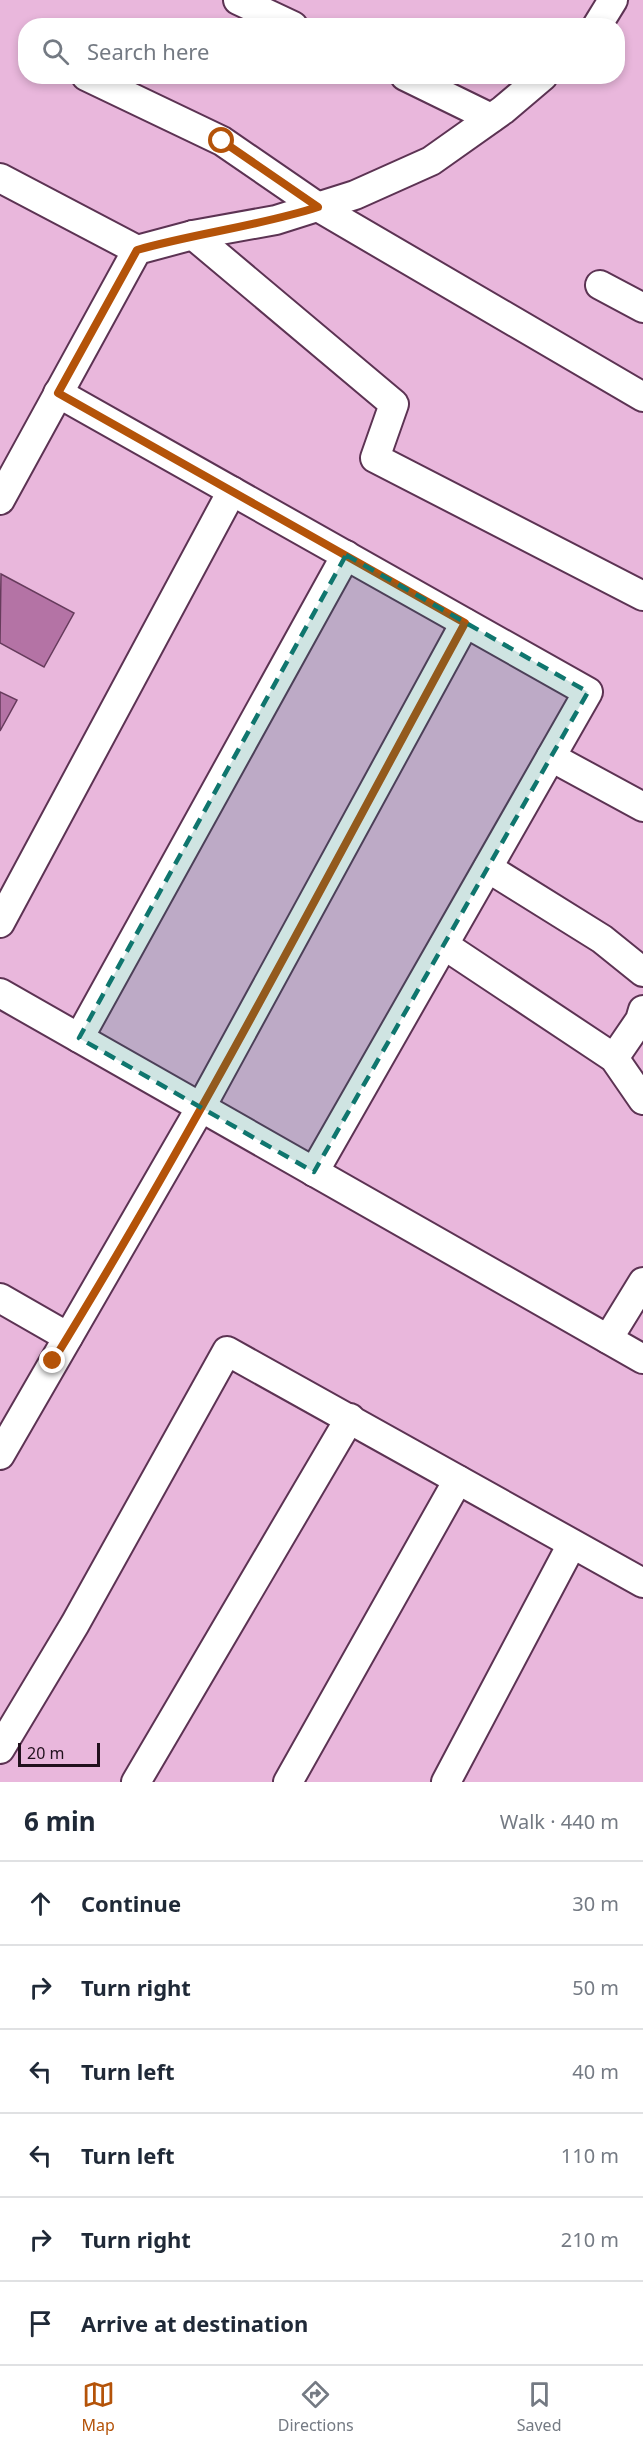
<!DOCTYPE html>
<html lang="en">
<head>
<meta charset="utf-8">
<style>
	:root { --surface:#fff; --page:#f6f6f7; --text:#1f2937; --muted:#747a83; --line:#e0e1e3; --accent:#b45309 }
	body { margin:0; font-family:"Noto Sans",sans-serif; background:var(--page); color:var(--text) }
	.scale { position:absolute; left:18px; bottom:15px; width:82px; box-sizing:border-box; padding-left:6px; border:3px solid #21101d; border-top:0; font-size:16px; line-height:21px; white-space:nowrap; color:#21101d; -webkit-text-stroke:4px #e9b7dc; paint-order:stroke }
	.stop { position:absolute; width:18px; height:18px; margin:-14px; border:4px solid #b45309; border-radius:50%; background:#fff }
	.stop.end { background:#b45309; border-color:#fff; box-shadow:0 2px 6px #0008 }
	.list { margin:0; padding:0; list-style:none }
	h2 { display:flex; justify-content:space-between; align-items:center; height:78px; margin:0; padding:0 24px; font-size:26px }
	h2 small { font-size:20px; font-weight:400; color:var(--muted) }
	.list li { display:grid; grid-template-columns:39px 1fr auto; gap:18px; align-items:center; box-sizing:border-box; height:84px; padding:0 24px; border-top:2px solid var(--line) }
	.list b { display:block; font-size:22px; white-space:nowrap }
	.list em { font-size:20px; font-style:normal; color:var(--muted) }
	.icon { flex:none; width:33px; height:33px; fill:none; stroke:currentColor; stroke-width:2; stroke-linecap:round; stroke-linejoin:round }
	.map { position:relative; flex:none; width:643px; height:1782px; overflow:hidden }
	.search { position:absolute; background:var(--surface); box-shadow:0 3px 9px #0003; left:18px; right:18px; top:18px; height:66px; display:flex; align-items:center; gap:15px; box-sizing:border-box; padding:0 21px; border-radius:24px; color:var(--muted); font-size:22px }
	.sheet { height:582px; background:var(--surface) }
	nav { display:flex; justify-content:space-around; align-items:center; box-sizing:border-box; height:84px; border-top:2px solid var(--line); background:var(--surface); font-size:16px; color:var(--muted) }
	nav a { display:grid; justify-items:center; gap:3px }
	nav .on { color:var(--accent) }
	.map>svg:first-child { display:block }
</style>
</head>
<body>
<div class="map">
<svg width="643" height="1782" viewBox="0 0 643 1782">
	<rect width="100%" height="100%" fill="#e9b7dc"/>
	<g fill="#b473a5" stroke="#663b5c" stroke-width="1.5">
		<path d="M1,574L74,613L44,667L0,643Z"/>
		<path d="M0,692L17,700L0,731Z"/>
	</g>
	<g fill="none" stroke-linecap="round" stroke-linejoin="round">
		<defs>
			<g id="minor">
				<path d="M238,0L293,26"/>
				<path d="M597,26L613,0"/>
				<path d="M86,76L222,141L318,207L643,397"/>
				<path d="M405,76L491,118"/>
				<path d="M0,178L137,250"/>
				<path d="M193,235L394,404L375,458L643,596"/>
				<path d="M600,285L643,308"/>
				<path d="M58,393L588,692L314,1172"/>
				<path d="M0,500L137,250L193,235L276,220L355,195L431,161L503,110L543,76"/>
				<path d="M551,757L643,807"/>
				<path d="M488,868L602,939L643,972"/>
				<path d="M0,923L232,491"/>
				<path d="M444,945L614,1058L643,1100"/>
				<path d="M0,993L643,1359"/>
				<path d="M79,1038L346,555"/>
				<path d="M614,1058L640,1020L643,1010"/>
				<path d="M0,1298L68,1337"/>
				<path d="M608,1339L643,1282"/>
				<path d="M0,1455L201,1107L465,623"/>
				<path d="M0,1749L75,1624L227,1351L643,1583"/>
				<path d="M136,1782L350,1418"/>
				<path d="M288,1782L458,1480"/>
				<path d="M446,1782L572,1544"/>
			</g>
		</defs>
		<use href="#minor" stroke="#5c3353" stroke-width="32"/>
		<use href="#minor" stroke="#fff" stroke-width="28"/>
	</g>
	<g fill="none" stroke-linecap="round" stroke-linejoin="round">
		<path stroke="#b45309" stroke-width="8" d="M53,1361C201,1121 330,870 465,623L58,393L137,250C197,233 259,226 318,207L222,141"/>
	</g>
	<path fill="#0f766e" fill-opacity="0.2" stroke="#0f766e" stroke-width="4.5" stroke-dasharray="12 8" stroke-linejoin="round" d="M346,555L588,692L314,1172L79,1038Z"/>
</svg>
<div class="scale">20 m</div>
<div class="stop" style="left:222px;top:141px"></div>
<div class="stop end" style="left:53px;top:1361px"></div>
<div class="search"><svg class="icon" aria-label="search" viewBox="0 0 24 24"><circle cx="10" cy="10" r="6"/><path d="M15 15l6 6"/></svg>Search here</div>
</div>
<section class="sheet">
<h2>6 min<small>Walk · 440 m</small></h2>
<ul class="list">
<li><svg class="icon" aria-label="ahead" viewBox="0 0 24 24"><path d="M12 20V5M6 11l6-6 6 6"/></svg><div><b>Continue</b></div><em>30 m</em></li>
<li><svg class="icon" aria-label="right" viewBox="0 0 24 24"><path d="M7 20v-9h11M14 6l5 5-5 5"/></svg><div><b>Turn right</b></div><em>50 m</em></li>
<li><svg class="icon" aria-label="left" viewBox="0 0 24 24"><path d="M17 20v-9H6M10 6l-5 5 5 5"/></svg><div><b>Turn left</b></div><em>40 m</em></li>
<li><svg class="icon" aria-label="left" viewBox="0 0 24 24"><path d="M17 20v-9H6M10 6l-5 5 5 5"/></svg><div><b>Turn left</b></div><em>110 m</em></li>
<li><svg class="icon" aria-label="right" viewBox="0 0 24 24"><path d="M7 20v-9h11M14 6l5 5-5 5"/></svg><div><b>Turn right</b></div><em>210 m</em></li>
<li><svg class="icon" aria-label="arrive" viewBox="0 0 24 24"><path d="M6 21V4h12l-3 4 3 4H6"/></svg><div><b>Arrive at destination</b></div></li>
</ul>
</section>
<nav>
<a class="on"><svg class="icon" aria-label="map" viewBox="0 0 24 24"><path d="M3 6l6-2 6 2 6-2v14l-6 2-6-2-6 2zM9 4v14M15 6v14"/></svg>Map</a>
<a><svg class="icon" aria-label="directions" viewBox="0 0 24 24"><path d="M12 3l9 9-9 9-9-9zM9 14v-3h6M13 9l2 2-2 2"/></svg>Directions</a>
<a><svg class="icon" aria-label="saved" viewBox="0 0 24 24"><path d="M7 4h10v16l-5-4-5 4z"/></svg>Saved</a>
</nav>
</body>
</html>
